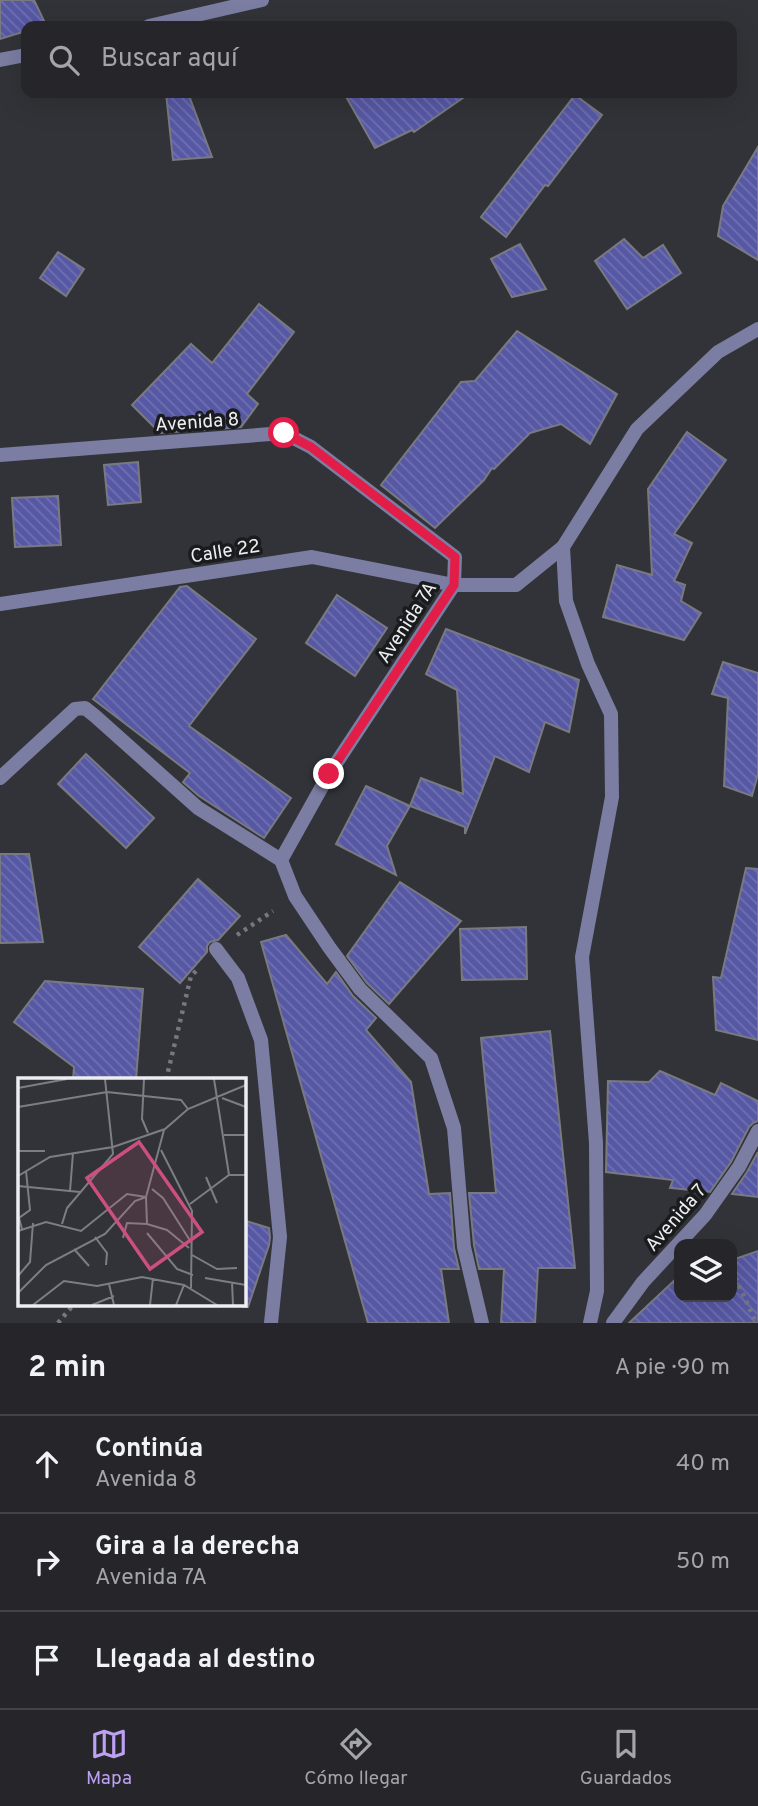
<!DOCTYPE html>
<html lang="es">
<head>
<meta charset="utf-8">
<style>
	:root { --surface:#26262a; --page:#2e2e32; --text:#f1f3f6; --muted:#a4a5a8; --line:#424347; --accent:#bca0f2 }
	body { margin:0; font-family:Overpass,sans-serif; background:var(--page); color:var(--text) }
	.controls { position:absolute; right:21px; bottom:21px; display:grid; overflow:hidden; border-radius:14px; box-shadow:0 7px 28px #0002 }
	.controls button { width:63px; height:63px; display:grid; place-items:center; padding:0; border:0; border-bottom:2px solid var(--line); background:var(--surface); color:var(--text); font:35px sans-serif }
	.stop { position:absolute; width:21px; height:21px; margin:-16px; border:5px solid #e11d48; border-radius:50%; background:#fff }
	.stop.end { background:#e11d48; border-color:#fff; box-shadow:0 2px 7px #0008 }
	.list { margin:0; padding:0; list-style:none }
	h2 { display:flex; justify-content:space-between; align-items:center; height:91px; margin:0; padding:0 28px; font-size:30px }
	h2 small { font-size:23px; font-weight:400; color:var(--muted) }
	.list li { display:grid; grid-template-columns:46px 1fr auto; gap:21px; align-items:center; box-sizing:border-box; height:98px; padding:0 28px; border-top:2px solid var(--line) }
	.list b { display:block; font-size:26px; white-space:nowrap }
	.list p { margin:0; font-size:23px; white-space:nowrap; color:var(--muted) }
	.list em { font-size:23px; font-style:normal; color:var(--muted) }
	.icon { flex:none; width:38px; height:38px; fill:none; stroke:currentColor; stroke-width:2; stroke-linecap:round; stroke-linejoin:round }
	.map { position:relative; flex:none; width:758px; height:1323px; overflow:hidden }
	.search { position:absolute; background:var(--surface); box-shadow:0 7px 28px #0002; left:21px; right:21px; top:21px; height:77px; display:flex; align-items:center; gap:18px; box-sizing:border-box; padding:0 24px; border-radius:14px; color:var(--muted); font-size:26px }
	.sheet { height:385px; background:var(--surface) }
	nav { display:flex; justify-content:space-around; align-items:center; box-sizing:border-box; height:98px; border-top:2px solid var(--line); background:var(--surface); font-size:19px; color:var(--muted) }
	nav a { display:grid; justify-items:center; gap:4px }
	nav .on { color:var(--accent) }
	.map>svg:first-child { display:block }
</style>
</head>
<body>
<div class="map">
<svg width="758" height="1323" viewBox="0 0 758 1323">
	<defs>
		<pattern id="building-back-hatch" width="6" height="6" patternUnits="userSpaceOnUse" patternTransform="scale(1.75)"><rect width="6" height="6" fill="#5758a4"/><path d="M-1 5l2 2M0 0l6 6M5-1l2 2" fill="none" stroke="#6f70b1"/></pattern>
	</defs>
	<rect width="100%" height="100%" fill="#323338"/>
	<g fill="url(#building-back-hatch)" stroke="#797a80" stroke-width="2">
		<path d="M0,0H34L46,25L26,26V31L0,39Z"/>
		<path d="M166,93H188L212,157L173,160Z"/>
		<path d="M344,93H470L414,132L412,130L375,148Z"/>
		<path d="M575,95L602,115L548,186L545,185L506,237L481,217Z"/>
		<path d="M758,147V260L718,236L723,206Z"/>
		<path d="M624,239L643,258L663,245L681,273L627,309L595,261Z"/>
		<path d="M520,244L546,289L512,297L491,259Z"/>
		<path d="M58,252L84,269L66,296L40,278Z"/>
		<path d="M259,304L294,332L247,394L258,404L241,427L160,433L132,405L191,344L212,363Z"/>
		<path d="M517,331L617,394L590,444L561,424L530,433L494,469L492,468L484,480L435,528L381,485L461,382L475,381Z"/>
		<path d="M687,432L726,460L674,534L692,543L674,581L685,585L681,601L701,613L684,640L603,617L617,565L652,575L648,489Z"/>
		<path d="M138,462L141,502L108,505L104,465Z"/>
		<path d="M58,496L61,545L15,547L12,498Z"/>
		<path d="M187,586L256,639L189,726L291,798L264,838L199,796L183,782L190,773L93,699L180,587Z"/>
		<path d="M337,595L387,628L355,676L306,643Z"/>
		<path d="M446,629L579,680L569,732L545,722L529,772L495,756L465,834V827L410,806L421,778L463,794L457,690L426,674Z"/>
		<path d="M723,662L758,673V774L752,796L724,786L728,698L712,694Z"/>
		<path d="M86,754L154,818L126,848L58,784Z"/>
		<path d="M366,786L410,806L387,846L396,875L336,844Z"/>
		<path d="M0,854H29L43,942L0,943Z"/>
		<path d="M746,868L758,869V1040L716,1030L713,977L721,978Z"/>
		<path d="M198,879L240,916L218,940L210,942L207,946V952L180,983L139,947Z"/>
		<path d="M400,882L461,921L389,1004L367,983L347,956Z"/>
		<path d="M526,927L527,979L462,980L460,929Z"/>
		<path d="M286,935L327,984L336,972L353,996L376,1018L366,1030L411,1082L429,1194L450,1193L454,1248L459,1269H441L449,1323H368L261,942Z"/>
		<path d="M45,981L143,989L136,1080H73L74,1067L14,1022Z"/>
		<path d="M550,1031L575,1268H538L535,1323H501L504,1269H479L474,1245L469,1193H496L481,1038Z"/>
		<path d="M660,1071L715,1095L721,1083L758,1101V1121L753,1123L749,1127L731,1162L710,1192L670,1188L673,1180L606,1172L608,1081L649,1082Z"/>
		<path d="M758,1152V1197L732,1194L747,1172Z"/>
		<path d="M243,1220L269,1228L270,1237L269,1245L248,1307H243Z"/>
		<path d="M758,1251V1323H629L679,1276V1297H732V1260Z"/>
	</g>
	<g fill="none" stroke-linecap="round" stroke-linejoin="round">
		<g stroke="#77787d" stroke-width="4.5" stroke-dasharray="3.5 5" stroke-linecap="butt">
			<path d="M237,935L273,911"/>
			<path d="M166,1080L191,976L199,968"/>
			<path d="M732,1270L756,1323"/>
			<path d="M58,1323L74,1304"/>
		</g>
		<g stroke="#7b7ea2" stroke-width="14">
			<path d="M149,26L262,0"/>
			<path d="M0,60L26,55"/>
			<path d="M0,455L284,433L311,447L455,557L454,585"/>
			<path d="M563,547L566,601L588,664L611,714L612,797L582,957L596,1143L597,1291L590,1323"/>
			<path d="M0,604L312,557L454,585H516L563,547L637,429L718,352L758,329"/>
			<path d="M0,778L75,709L85,708L95,716L198,808L281,860L295,896L329,947L360,989L431,1058L454,1128L464,1247L482,1323"/>
			<path d="M281,860L329,774L454,585"/>
			<path d="M216,949L238,978L261,1040L280,1237L271,1323"/>
			<path d="M613,1323L643,1282L705,1215L739,1167L758,1131"/>
		</g>
	</g>
	<g fill="none" stroke-linecap="round" stroke-linejoin="round">
		<path stroke="#e11d48" stroke-width="9" d="M284,433L311,447L455,557L454,585L329,774"/>
	</g>
	<g text-anchor="middle" stroke-width="7" stroke-linejoin="round" paint-order="stroke">
		<g font-size="19" fill="#edeef2" stroke="#1a1b1d">
			<text transform="translate(197 421) rotate(-4)" y="7">Avenida 8</text>
			<text transform="translate(225 550) rotate(-9)" y="7">Calle 22</text>
			<text transform="translate(406 622) rotate(-57)" y="7">Avenida 7A</text>
			<text transform="translate(675 1217) rotate(-49)" y="7">Avenida 7</text>
		</g>
	</g>
	<g transform="translate(18 1078)">
		<rect width="228" height="228" fill="#323338"/>
		<path fill="none" stroke="#7d7e82" stroke-width="2" d="M126,1L124,41L130,55M196,1L211,97M0,10L49,1M204,20L228,29M0,29L89,14L163,22L170,31M206,57H228M143,72L174,133L173,210M0,73H27M0,98L32,79L95,69L147,51L170,31L228,7M188,99L199,125M0,108L62,114M134,111L145,120L173,164M52,113L55,75M172,126L211,97H228M44,146L49,130L95,76L87,1M129,146L128,119L146,52M4,151L1,140L12,132L8,93M0,153L28,144L63,153L109,116L128,119M129,155L159,191L175,197M77,159L89,175L88,187M105,160L109,145L129,146L149,152L171,170M56,171L71,188M174,177L199,191L219,190M0,198L12,184L15,145M187,200L228,207M214,204L215,227M91,206L96,227M0,215L28,187L87,156L117,123L128,119M15,227L46,203L79,208L124,199L166,207L199,227M74,227L96,218M132,227L135,200M158,227L166,207"/>
		<path fill="#cd4e81" fill-opacity="0.15" stroke="#cd4e81" stroke-width="3.5" d="M121,64L184,154L132,191L69,100Z"/>
		<rect width="228" height="228" fill="none" stroke="#edeef2" stroke-width="3.5"/>
	</g>
</svg>
<div class="controls">
<button><svg class="icon" aria-label="layers" viewBox="0 0 24 24"><path d="M12 4l9 5-9 5-9-5zM3 14l9 5 9-5"/></svg></button>
</div>
<div class="stop" style="left:284px;top:433px"></div>
<div class="stop end" style="left:329px;top:774px"></div>
<div class="search"><svg class="icon" aria-label="search" viewBox="0 0 24 24"><circle cx="10" cy="10" r="6"/><path d="M15 15l6 6"/></svg>Buscar aquí</div>
</div>
<section class="sheet">
<h2>2 min<small>A pie · 90 m</small></h2>
<ul class="list">
<li><svg class="icon" aria-label="ahead" viewBox="0 0 24 24"><path d="M12 20V5M6 11l6-6 6 6"/></svg><div><b>Continúa</b><p>Avenida 8</p></div><em>40 m</em></li>
<li><svg class="icon" aria-label="right" viewBox="0 0 24 24"><path d="M7 20v-9h11M14 6l5 5-5 5"/></svg><div><b>Gira a la derecha</b><p>Avenida 7A</p></div><em>50 m</em></li>
<li><svg class="icon" aria-label="arrive" viewBox="0 0 24 24"><path d="M6 21V4h12l-3 4 3 4H6"/></svg><div><b>Llegada al destino</b></div></li>
</ul>
</section>
<nav>
<a class="on"><svg class="icon" aria-label="map" viewBox="0 0 24 24"><path d="M3 6l6-2 6 2 6-2v14l-6 2-6-2-6 2zM9 4v14M15 6v14"/></svg>Mapa</a>
<a><svg class="icon" aria-label="directions" viewBox="0 0 24 24"><path d="M12 3l9 9-9 9-9-9zM9 14v-3h6M13 9l2 2-2 2"/></svg>Cómo llegar</a>
<a><svg class="icon" aria-label="saved" viewBox="0 0 24 24"><path d="M7 4h10v16l-5-4-5 4z"/></svg>Guardados</a>
</nav>
</body>
</html>
